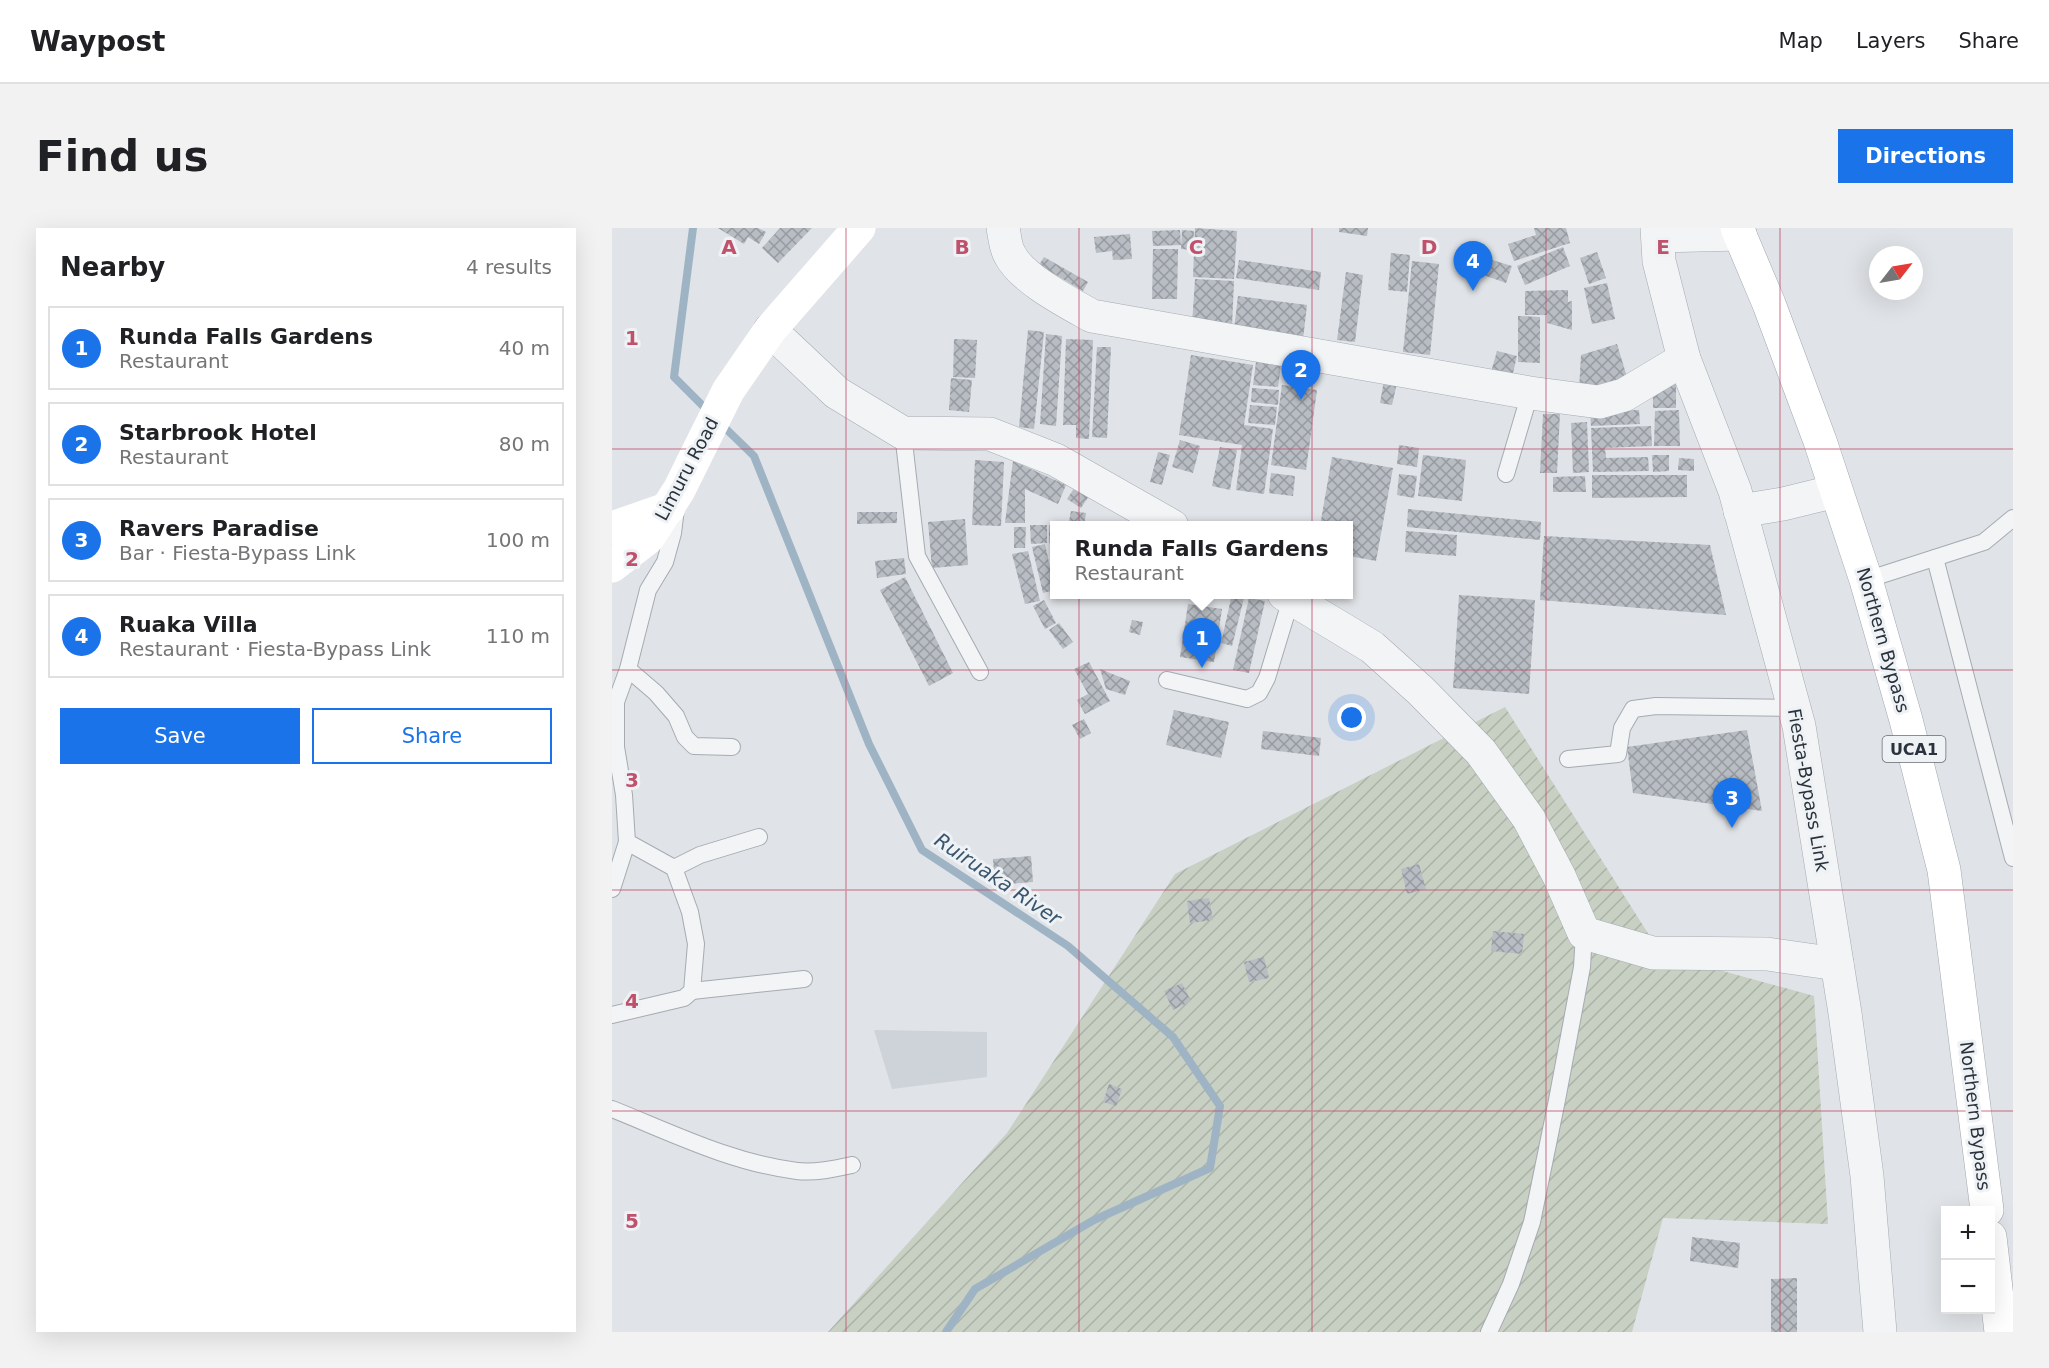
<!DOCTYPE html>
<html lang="en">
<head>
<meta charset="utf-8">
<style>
	:root { --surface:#fff; --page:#f2f2f2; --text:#202124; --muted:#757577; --line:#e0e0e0; --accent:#1a73e8 }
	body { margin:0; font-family:"DejaVu Sans",sans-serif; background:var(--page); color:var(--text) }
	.controls { position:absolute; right:18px; bottom:18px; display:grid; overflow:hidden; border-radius:0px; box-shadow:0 6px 24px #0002 }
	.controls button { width:54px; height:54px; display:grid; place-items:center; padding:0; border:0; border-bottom:2px solid var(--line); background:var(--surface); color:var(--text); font:30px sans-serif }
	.compass { position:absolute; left:1257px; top:18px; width:54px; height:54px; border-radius:50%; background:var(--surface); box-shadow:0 6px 24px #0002; rotate:59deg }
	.you { position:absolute; left:740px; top:490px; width:21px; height:21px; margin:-15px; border:4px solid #fff; border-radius:50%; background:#1a73e8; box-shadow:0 0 0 9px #1a73e833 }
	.badge { display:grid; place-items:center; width:39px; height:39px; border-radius:50%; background:var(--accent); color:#fff; font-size:20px; font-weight:700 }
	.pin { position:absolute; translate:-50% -50px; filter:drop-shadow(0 2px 3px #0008) }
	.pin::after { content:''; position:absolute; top:32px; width:21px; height:18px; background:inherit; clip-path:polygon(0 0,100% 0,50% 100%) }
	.popup { position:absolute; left:438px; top:293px; width:303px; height:78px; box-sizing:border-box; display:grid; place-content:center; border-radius:0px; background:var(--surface); filter:drop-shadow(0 2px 4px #0005); font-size:20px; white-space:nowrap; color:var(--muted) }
	.popup b { font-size:22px; color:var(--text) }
	.popup::after { content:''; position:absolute; left:50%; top:100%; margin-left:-12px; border:12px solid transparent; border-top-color:var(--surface) }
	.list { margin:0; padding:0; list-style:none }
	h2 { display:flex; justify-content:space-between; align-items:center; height:78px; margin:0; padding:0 24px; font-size:26px }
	h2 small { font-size:20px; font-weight:400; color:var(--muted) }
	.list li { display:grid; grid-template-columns:39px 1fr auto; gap:18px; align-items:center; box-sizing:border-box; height:84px; margin:0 12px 12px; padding:0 12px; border:2px solid var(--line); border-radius:0px }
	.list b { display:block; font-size:22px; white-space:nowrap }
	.list p { margin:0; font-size:20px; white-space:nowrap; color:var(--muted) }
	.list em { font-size:20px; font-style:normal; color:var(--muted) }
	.actions { display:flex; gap:12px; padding:18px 24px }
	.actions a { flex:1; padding:14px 0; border:2px solid var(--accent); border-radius:0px; text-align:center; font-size:21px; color:var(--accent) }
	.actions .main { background:var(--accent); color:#fff }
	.map { position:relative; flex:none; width:1401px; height:1104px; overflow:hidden; border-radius:0px }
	header { display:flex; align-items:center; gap:36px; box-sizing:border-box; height:84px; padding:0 30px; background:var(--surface); border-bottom:2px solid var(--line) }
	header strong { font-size:28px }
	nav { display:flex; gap:33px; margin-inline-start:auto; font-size:21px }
	.intro { display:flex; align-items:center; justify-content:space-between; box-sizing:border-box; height:144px; padding:0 36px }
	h1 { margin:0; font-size:42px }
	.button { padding:15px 27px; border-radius:0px; background:var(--accent); color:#fff; font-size:21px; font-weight:700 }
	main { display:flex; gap:36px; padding:0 36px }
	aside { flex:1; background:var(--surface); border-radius:0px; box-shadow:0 6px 24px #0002 }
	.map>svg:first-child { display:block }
</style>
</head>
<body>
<header>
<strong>Waypost</strong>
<nav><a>Map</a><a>Layers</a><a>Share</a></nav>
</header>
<div class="intro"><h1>Find us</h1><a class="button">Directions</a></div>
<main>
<aside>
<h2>Nearby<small>4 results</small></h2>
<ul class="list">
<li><span class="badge">1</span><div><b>Runda Falls Gardens</b><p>Restaurant</p></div><em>40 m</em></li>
<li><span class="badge">2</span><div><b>Starbrook Hotel</b><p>Restaurant</p></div><em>80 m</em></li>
<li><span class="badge">3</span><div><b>Ravers Paradise</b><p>Bar · Fiesta-Bypass Link</p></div><em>100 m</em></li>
<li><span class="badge">4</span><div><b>Ruaka Villa</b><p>Restaurant · Fiesta-Bypass Link</p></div><em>110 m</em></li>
</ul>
<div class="actions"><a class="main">Save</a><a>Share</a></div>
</aside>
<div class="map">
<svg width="1401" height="1104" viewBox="0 0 1401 1104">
	<defs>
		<pattern id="garden-furrows" width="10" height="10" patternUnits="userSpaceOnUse" patternTransform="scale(1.5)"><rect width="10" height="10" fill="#c7d0c2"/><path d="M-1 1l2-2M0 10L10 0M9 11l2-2" fill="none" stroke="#abb3a8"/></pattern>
		<pattern id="building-cross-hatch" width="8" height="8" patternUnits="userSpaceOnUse" patternTransform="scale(1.5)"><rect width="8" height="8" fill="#b8bdc4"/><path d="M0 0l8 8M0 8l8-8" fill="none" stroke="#969aa0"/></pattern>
	</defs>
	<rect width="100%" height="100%" fill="#e0e3e7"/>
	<path fill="#ced3d9" d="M262,802L375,804V849L280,861Z"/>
	<path fill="url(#garden-furrows)" d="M893,479L1049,726L1202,768L1216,996L1051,990L1020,1104H216L395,905L563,646Z"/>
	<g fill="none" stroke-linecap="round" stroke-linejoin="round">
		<g stroke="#9eb4c4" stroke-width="8">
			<path d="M81,0L62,149L97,184"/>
			<path d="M109,196L142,228L257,516L310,622L456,718L561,809L608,878L598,940L482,992L363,1061L334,1104"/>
		</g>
	</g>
	<g fill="url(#building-cross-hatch)">
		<path d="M106,0H146L154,4L147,16L136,9L132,16Z"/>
		<path d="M168,0H200L166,35L150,20Z"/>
		<path d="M583,0L625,3L622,51L581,49Z"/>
		<path d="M727,0H756L755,8L727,4Z"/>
		<path d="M922,0H954L958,15L902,33L896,16L924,7Z"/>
		<path d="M568,2L569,17L541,18L540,3Z"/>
		<path d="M570,2L582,3L581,22L569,21Z"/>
		<path d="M518,6L520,31L501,32L500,23L484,25L482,9Z"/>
		<path d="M951,19L958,38L913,57L905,38Z"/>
		<path d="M541,21H566L565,71H540Z"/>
		<path d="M985,24L994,50L977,56L968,30Z"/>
		<path d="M779,25L798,27L795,64L776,62Z"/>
		<path d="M867,28L900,38L894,55L863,44Z"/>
		<path d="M432,29L476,54L471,63L427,37Z"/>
		<path d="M627,32L709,44L707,62L624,50Z"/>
		<path d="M800,33L827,36L818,127L791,124Z"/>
		<path d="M734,44L751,47L743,114L725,112Z"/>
		<path d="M583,51L622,53L620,99L580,97Z"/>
		<path d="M995,55L1003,91L980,96L972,60Z"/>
		<path d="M956,62V74L960,73V102L935,95V87H913V63Z"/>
		<path d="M626,68L695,77L691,111L622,101Z"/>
		<path d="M906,88L928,89V135L906,134Z"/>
		<path d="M416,102L432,104L422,201L407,199Z"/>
		<path d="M434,106L450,108L444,198L428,196Z"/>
		<path d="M342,111L365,112L363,150L341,149Z"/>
		<path d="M454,111L481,112L477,211L464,210V197H451Z"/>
		<path d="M1005,116L1015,149L967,162L969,127Z"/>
		<path d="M485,119H499L495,210L480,209Z"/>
		<path d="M885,123L905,128L900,149L879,144Z"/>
		<path d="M579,127L641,137L632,197L661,201L652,266L624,262L630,217L567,207Z"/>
		<path d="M644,134L669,137L666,159L641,157Z"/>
		<path d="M339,150L360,152L357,184L337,182Z"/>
		<path d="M772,152L785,155L780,177L768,175Z"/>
		<rect x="1041" y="152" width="23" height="28"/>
		<path d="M670,157L705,162L694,242L659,237Z"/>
		<path d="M640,160L667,162L666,177L639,174Z"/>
		<path d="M638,177L665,179L663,197L636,195Z"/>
		<path d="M1027,182L1028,196L979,198L978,183Z"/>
		<path d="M1067,182L1068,218H1042L1043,183Z"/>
		<path d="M931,186H948L945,245H928Z"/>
		<path d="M975,194L977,244L961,245L959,195Z"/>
		<path d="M1039,198L1040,218L993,220L994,230L1036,229L1037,243L981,244L979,200Z"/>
		<path d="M568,212L588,218L581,245L560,239Z"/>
		<path d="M787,217L807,220L805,239L785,236Z"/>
		<path d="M608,219L625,222L618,262L600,258Z"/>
		<path d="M546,224L558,227L550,257L538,254Z"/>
		<path d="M811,227L854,232L850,273L806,268Z"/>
		<path d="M1040,227H1057V243L1041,244Z"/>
		<path d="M720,229L781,240L764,333L737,328V298H708Z"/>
		<path d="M1067,230L1082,231V243L1066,242Z"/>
		<path d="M363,232L392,234L389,298L360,297Z"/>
		<path d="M401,233L454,257L446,276L413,261V295H393Z"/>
		<path d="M659,245L683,248L681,268L657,265Z"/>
		<path d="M787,246L805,248L802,270L785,267Z"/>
		<path d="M980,247H1075V269L980,270Z"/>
		<path d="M973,248L974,264H941V249Z"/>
		<path d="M463,259L477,268L469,280L455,271Z"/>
		<path d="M796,281L929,294L928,312L795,299Z"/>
		<path d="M459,283L474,285L472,298H456Z"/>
		<path d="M245,284H285V295L245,296Z"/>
		<path d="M353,291L356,337L320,340L316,294Z"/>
		<path d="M418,297H435V315L419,316Z"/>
		<path d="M437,297H443V316L437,315Z"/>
		<path d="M402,299H414L413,320H402Z"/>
		<path d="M794,303L845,307L844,328L793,324Z"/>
		<path d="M932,308L1098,317L1114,387L928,372Z"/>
		<path d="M433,316L443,362L431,365L420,319Z"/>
		<path d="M416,323L428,373L413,376L400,326Z"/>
		<path d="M292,330L294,346L265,350L263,333Z"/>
		<path d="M293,349L341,445L317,458L268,362Z"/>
		<path d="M620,366H633L620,418L609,415Z"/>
		<path d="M847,367L923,372L917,466L841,460Z"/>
		<path d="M637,370L653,373L637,445L621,442Z"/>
		<path d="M432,372L444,395L433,401L421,378Z"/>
		<path d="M576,376L610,381L602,434L568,429Z"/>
		<path d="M520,392L531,394L528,407L517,404Z"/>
		<path d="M447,395L461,414L451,421L437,402Z"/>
		<path d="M477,434L498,473L473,486L465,472L476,466L462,441Z"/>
		<path d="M488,441L518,453L513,467L494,461Z"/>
		<path d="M562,482L617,494L609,530L554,517Z"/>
		<path d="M472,491L479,505L468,511L460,497Z"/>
		<path d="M1135,502L1150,583L1021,565L1015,519Z"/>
		<path d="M651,503L709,510L707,528L649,521Z"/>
		<path d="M419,628L421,654L383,657L381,631Z"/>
		<path d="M807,636L814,661L795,666L789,641Z"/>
		<path d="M597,670L601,692L578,695L575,673Z"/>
		<path d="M881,703L912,706L910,726L879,723Z"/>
		<path d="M652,729L657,750L637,754L632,734Z"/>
		<path d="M570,755L579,773L561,782L552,763Z"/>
		<path d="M497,856L510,861L504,878L491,874Z"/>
		<path d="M1080,1009L1128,1015L1126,1040L1078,1033Z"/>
		<path d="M1185,1050V1104H1159V1051Z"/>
	</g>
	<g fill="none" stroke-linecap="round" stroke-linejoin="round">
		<defs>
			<g id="service">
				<path d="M291,205L305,328L368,444"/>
				<path d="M894,246L918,165"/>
				<path d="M1323,330L1401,630"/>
				<path d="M1254,352L1372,314L1401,290"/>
				<path d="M16,441L44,465L64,488L73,509L82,518L120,519"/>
				<path d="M555,452L635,471L647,465L655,450L679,371"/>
				<path d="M956,531L1006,526L1010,500L1021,481L1044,478L1182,480"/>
				<path d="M62,640L88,627L147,609"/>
				<path d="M0,661L15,614"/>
				<path d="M80,763L192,751"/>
				<path d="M0,787L72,770L80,763L84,716L78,684L62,640L15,614L12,567L4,519V474L16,441L36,362L53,334L61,305L64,281"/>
				<path d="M0,881C60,905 120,935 185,943C203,945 222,941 240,937"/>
				<path d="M877,1104L899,1056L920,994L945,872L970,739L972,705"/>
			</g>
			<g id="minor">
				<path d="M391,0C393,9 393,19 398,27C410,51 457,75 480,88L918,165L987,174L1012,167L1072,131"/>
				<path d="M1045,0L1047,33L1072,131L1123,263L1187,498L1233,785L1255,948L1268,1104"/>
				<path d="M1046,8L1128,6"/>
				<path d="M158,102L225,165L291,205L378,206L444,232L560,298"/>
				<path d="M1128,283L1171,276L1224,263"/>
				<path d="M672,366L760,419L809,463L869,524L917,591L947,648L972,705L1041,725L1155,726L1225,736"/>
			</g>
			<g id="primary">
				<path d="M1125,0L1157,76L1208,213L1254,352L1294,492L1332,642L1375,982"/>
				<path d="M1378,1009L1389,1104"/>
			</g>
		</defs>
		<use href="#service" stroke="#a6abb1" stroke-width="18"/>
		<use href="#minor" stroke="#a6abb1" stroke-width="34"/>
		<use href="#primary" stroke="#a0a9b2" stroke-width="34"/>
		<use href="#service" stroke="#f2f4f6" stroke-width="16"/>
		<use href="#minor" stroke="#f2f4f6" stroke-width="33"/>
		<g stroke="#fff" stroke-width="33">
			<path d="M0,300L57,280"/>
			<path d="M0,338L36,310L67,262L116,163L158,102L247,0"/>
		</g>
		<use href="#primary" stroke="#fff" stroke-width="33"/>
	</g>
	<path fill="none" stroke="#c0516c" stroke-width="1.5" stroke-opacity="0.55" d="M234,0V1104M467,0V1104M700,0V1104M934,0V1104M1168,0V1104M0,221H1401M0,442H1401M0,662H1401M0,883H1401"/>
	<g text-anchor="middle" stroke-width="6" stroke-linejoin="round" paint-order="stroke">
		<rect fill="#eff2f5" stroke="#656c74" stroke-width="1.5" x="1270.5" y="508" width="63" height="26" rx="4.5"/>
		<g font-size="16" font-weight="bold" fill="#2a333d">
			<text x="1302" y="527">UCA1</text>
		</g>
		<g font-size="18" fill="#2a333d" stroke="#eff2f5">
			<text transform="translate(75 241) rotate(-62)" y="6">Limuru Road</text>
			<text transform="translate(1271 412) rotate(74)" y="6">Northern Bypass</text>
			<text transform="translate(1196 562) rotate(80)" y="6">Fiesta-Bypass Link</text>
			<text transform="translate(1363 888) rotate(83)" y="6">Northern Bypass</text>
		</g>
		<g font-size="20" font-style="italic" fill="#38556d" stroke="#eff2f5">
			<text transform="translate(386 651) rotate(34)" y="7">Ruiruaka River</text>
		</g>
	</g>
	<g font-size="20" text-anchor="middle" font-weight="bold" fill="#c0516c" stroke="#eff2f5" stroke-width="6" stroke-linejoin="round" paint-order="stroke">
		<text x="117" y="26">A</text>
		<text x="350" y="26">B</text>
		<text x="584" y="26">C</text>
		<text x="817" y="26">D</text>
		<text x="1051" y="26">E</text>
		<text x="20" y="117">1</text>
		<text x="20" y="338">2</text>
		<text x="20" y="559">3</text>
		<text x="20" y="780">4</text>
		<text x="20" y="1000">5</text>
	</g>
</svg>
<div class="controls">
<button>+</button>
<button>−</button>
</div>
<svg class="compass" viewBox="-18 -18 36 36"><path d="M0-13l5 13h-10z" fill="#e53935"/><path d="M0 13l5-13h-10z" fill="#757577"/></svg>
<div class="you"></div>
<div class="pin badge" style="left:590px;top:440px">1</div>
<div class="popup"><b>Runda Falls Gardens</b>Restaurant</div>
<div class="pin badge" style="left:689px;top:172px">2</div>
<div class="pin badge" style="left:1120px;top:600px">3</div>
<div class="pin badge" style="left:861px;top:63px">4</div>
</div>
</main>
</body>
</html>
